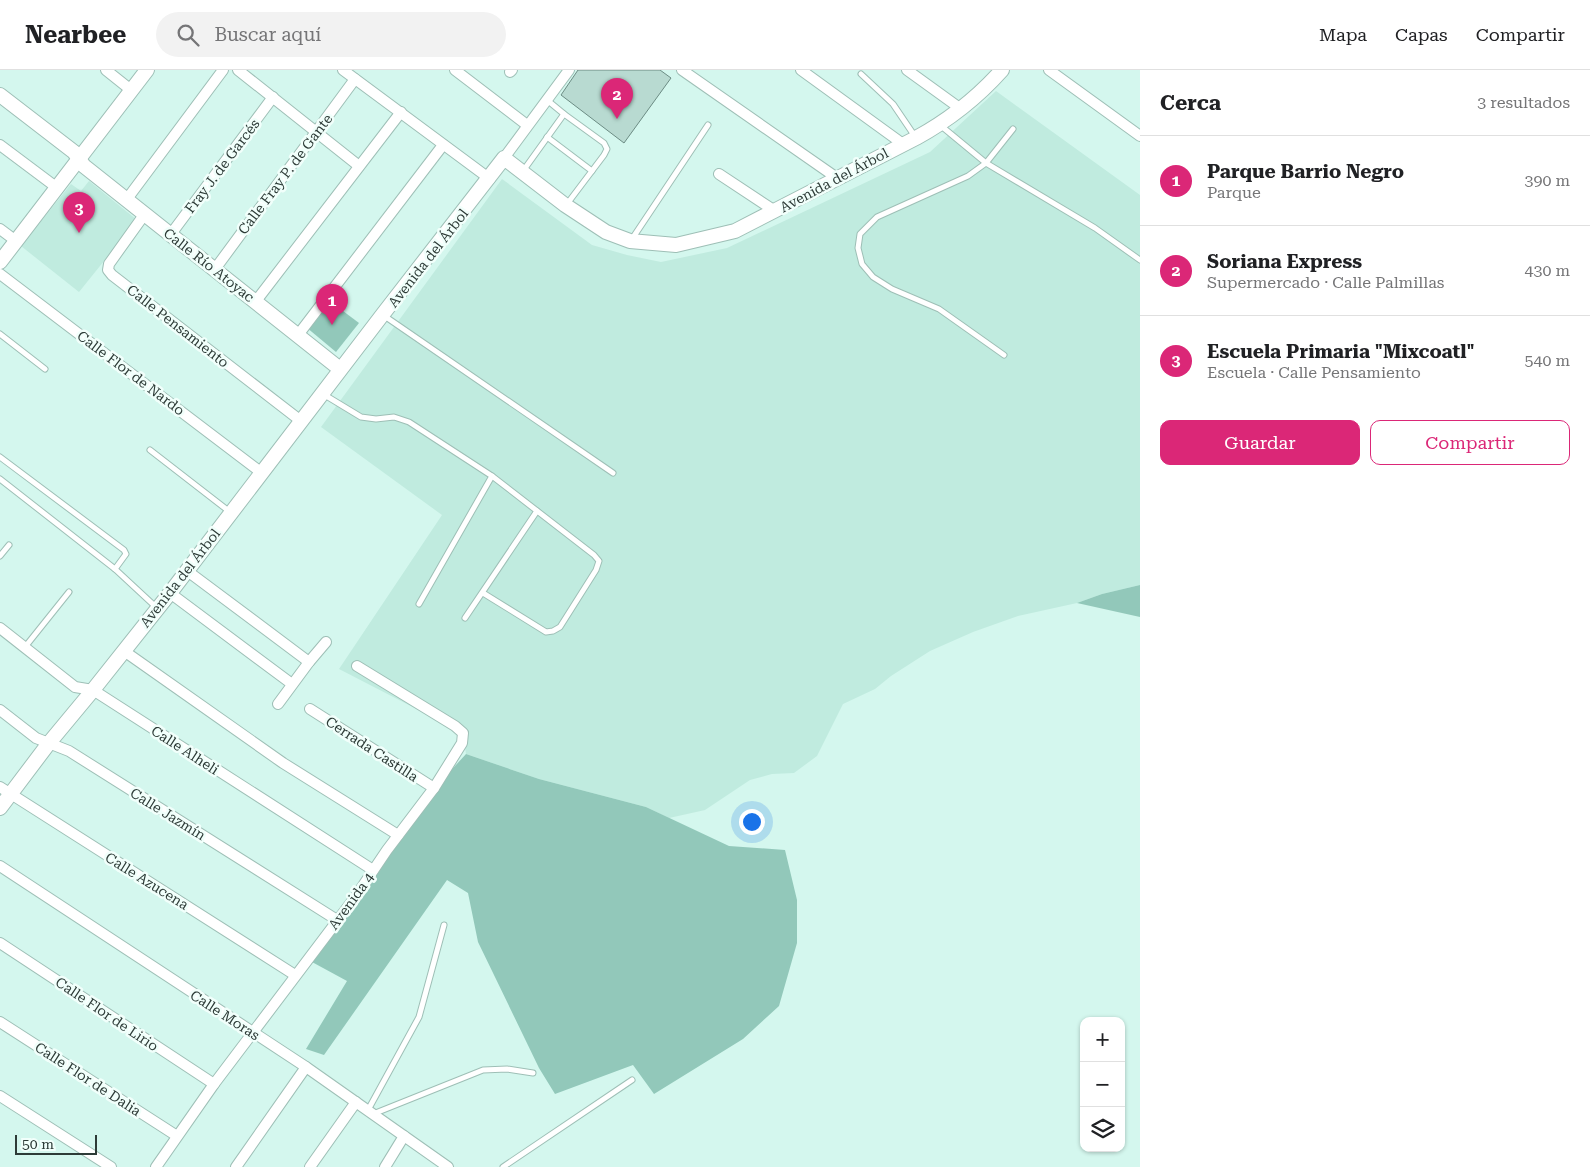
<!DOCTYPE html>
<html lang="es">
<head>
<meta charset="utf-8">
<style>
	:root { --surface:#fff; --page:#f2f2f2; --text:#202124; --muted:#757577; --line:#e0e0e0; --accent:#db2777 }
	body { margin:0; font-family:"Roboto Serif",serif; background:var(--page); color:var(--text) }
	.controls { position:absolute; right:15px; bottom:15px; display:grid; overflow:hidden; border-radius:10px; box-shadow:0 1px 4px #0004 }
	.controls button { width:45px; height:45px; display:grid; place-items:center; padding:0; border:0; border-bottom:1px solid var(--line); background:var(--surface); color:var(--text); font:25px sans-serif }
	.scale { position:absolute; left:15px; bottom:12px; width:82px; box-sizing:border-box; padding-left:5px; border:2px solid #2d3b37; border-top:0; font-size:14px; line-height:18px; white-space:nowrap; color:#2d3b37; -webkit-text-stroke:4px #f1fffb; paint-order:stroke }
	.you { position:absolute; left:751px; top:751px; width:18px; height:18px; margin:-12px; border:4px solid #fff; border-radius:50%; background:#1a73e8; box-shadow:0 0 0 8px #1a73e833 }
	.badge { display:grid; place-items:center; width:32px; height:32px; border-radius:50%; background:var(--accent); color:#fff; font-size:16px; font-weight:700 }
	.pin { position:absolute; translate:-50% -41px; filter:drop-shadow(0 1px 2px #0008) }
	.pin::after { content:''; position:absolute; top:26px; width:18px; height:15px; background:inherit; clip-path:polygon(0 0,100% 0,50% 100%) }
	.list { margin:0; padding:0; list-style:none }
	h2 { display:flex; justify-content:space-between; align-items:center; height:65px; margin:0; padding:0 20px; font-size:21px }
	h2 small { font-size:16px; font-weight:400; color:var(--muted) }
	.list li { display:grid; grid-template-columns:32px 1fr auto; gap:15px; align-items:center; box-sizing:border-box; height:90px; padding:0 20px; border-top:1px solid var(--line) }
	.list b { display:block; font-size:19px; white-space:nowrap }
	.list p { margin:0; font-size:16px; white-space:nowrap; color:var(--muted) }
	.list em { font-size:16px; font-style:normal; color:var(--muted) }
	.actions { display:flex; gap:10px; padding:15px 20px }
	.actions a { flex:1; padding:11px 0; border:1px solid var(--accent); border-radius:10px; text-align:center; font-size:18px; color:var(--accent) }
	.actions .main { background:var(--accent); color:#fff }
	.icon { flex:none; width:28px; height:28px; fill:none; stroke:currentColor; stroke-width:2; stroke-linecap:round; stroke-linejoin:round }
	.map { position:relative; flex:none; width:1140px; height:1097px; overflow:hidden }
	header { display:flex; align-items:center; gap:30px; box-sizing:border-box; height:70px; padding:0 25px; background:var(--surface); border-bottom:1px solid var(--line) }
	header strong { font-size:24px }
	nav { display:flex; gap:28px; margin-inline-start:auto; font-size:18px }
	.search { width:350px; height:45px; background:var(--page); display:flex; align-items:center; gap:12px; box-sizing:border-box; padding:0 18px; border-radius:28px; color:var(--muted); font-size:19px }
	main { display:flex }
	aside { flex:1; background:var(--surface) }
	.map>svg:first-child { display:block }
</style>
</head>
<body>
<header>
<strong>Nearbee</strong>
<div class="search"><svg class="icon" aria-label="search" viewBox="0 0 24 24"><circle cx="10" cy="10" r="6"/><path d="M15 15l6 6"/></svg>Buscar aquí</div>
<nav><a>Mapa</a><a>Capas</a><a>Compartir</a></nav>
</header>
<main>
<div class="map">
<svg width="1140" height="1097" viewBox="0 0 1140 1097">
	<rect width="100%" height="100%" fill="#d4f7ee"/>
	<g fill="#c0ebdf">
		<path d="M996,21L1140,125V515L1102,524L1077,533L1018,546L973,562L930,581L891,606L875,619L843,634L817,686L794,703L772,704L750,710L705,740L669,748L646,737L539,709L466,684L463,663L339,599L442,445L321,357L502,109L592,175L627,185L661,192L727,178L930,82Z"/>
		<path d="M89,111L137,150L79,222L21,176L71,114L81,121Z"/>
	</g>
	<g fill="#92c8ba">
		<path d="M327,229L359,253L336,282L306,257Z"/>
		<path d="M1140,515V547L1077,533L1102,524Z"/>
		<path d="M466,684L539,709L646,737L729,776L785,780L797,830V873L779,936L743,969L654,1024L633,995L555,1024L539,998L478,872L468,823L447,810L324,985L306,979L347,911L312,892L434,719Z"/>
	</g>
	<path fill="#b8dad1" stroke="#6c8c84" d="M578,0H660L671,8L624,73L561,25Z"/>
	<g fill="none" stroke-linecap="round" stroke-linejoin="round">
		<defs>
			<g id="lane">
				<path d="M861,4L893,34L916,68"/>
				<path d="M547,30L564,44L604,73L607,79L604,85L567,134"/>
				<path d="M940,55L986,93L1095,158L1140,190"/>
				<path d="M547,67L592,101"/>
				<path d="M523,101L564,44"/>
				<path d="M632,169L708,55"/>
				<path d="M383,245L613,403"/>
				<path d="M0,264L45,299"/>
				<path d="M1004,285L939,239L892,219L873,207L862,194L858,178L860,164L877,147L968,106L986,93L1013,59"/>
				<path d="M323,324L361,347L376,349L394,347L409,352L492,406L594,485L599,491L596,500L560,557L553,561L546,562L483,523"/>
				<path d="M150,380L230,442"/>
				<path d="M0,387L124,480L126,484L115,499"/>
				<path d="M0,409L115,499L157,538"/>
				<path d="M0,486L9,475"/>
				<path d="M419,534L492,406"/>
				<path d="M465,548L537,441"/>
				<path d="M25,577L69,522"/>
				<path d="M368,1040L419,947L444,855"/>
				<path d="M373,1044L483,1000L507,999L533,1003"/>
				<path d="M503,1097L632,1010"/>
			</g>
			<g id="street">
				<path d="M106,0L131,20"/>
				<path d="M238,0L359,96"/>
				<path d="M343,0L490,109"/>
				<path d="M455,0L527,55"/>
				<path d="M682,0L837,108"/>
				<path d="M801,0L903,74"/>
				<path d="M907,0L961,39"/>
				<path d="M1049,0L1140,66"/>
				<path d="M510,2L512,0"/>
				<path d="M0,75L56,117"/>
				<path d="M504,88L569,0"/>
				<path d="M719,104L775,141"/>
				<path d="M127,129L223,0"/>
				<path d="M144,145L109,194L108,200L112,205L301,351"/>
				<path d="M0,159L16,171"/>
				<path d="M171,164L273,27"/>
				<path d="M215,199L355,9"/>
				<path d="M0,204L262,403"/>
				<path d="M256,231L401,42"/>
				<path d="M298,265L443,75"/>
				<path d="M186,500L309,592"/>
				<path d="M170,523L292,614"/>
				<path d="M0,558L75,617L93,620L373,800"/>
				<path d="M124,581L283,693L398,765"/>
				<path d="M278,634L309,592L326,572"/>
				<path d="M310,639L434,718"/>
				<path d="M0,640L36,668L69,681L337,850"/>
				<path d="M0,717L295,905"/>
				<path d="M0,796L306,997L448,1097"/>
				<path d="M0,873L214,1014"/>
				<path d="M0,952L177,1066"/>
				<path d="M0,1026L111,1097"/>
				<path d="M156,1097L214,1014L356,826L387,780L434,718L462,673L463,663L455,656L357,596"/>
				<path d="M236,1097L306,997"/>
				<path d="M310,1097L356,1032"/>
				<path d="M385,1097L404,1066"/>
			</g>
			<g id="secondary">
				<path d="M0,25L74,82L84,96L340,299"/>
				<path d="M0,192L147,0"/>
				<path d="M0,738L49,673L93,620L170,523L383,244L504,88L565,135L606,162L630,171L676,175L735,161L916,68C949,50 977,28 1002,0"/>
			</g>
		</defs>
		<use href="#lane" stroke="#9ebfb6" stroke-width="7"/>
		<use href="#street" stroke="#9ebfb6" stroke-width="12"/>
		<use href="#secondary" stroke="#9ebfb6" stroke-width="16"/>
		<use href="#lane" stroke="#fff" stroke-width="5"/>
		<use href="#street" stroke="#fff" stroke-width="10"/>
		<use href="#secondary" stroke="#fff" stroke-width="14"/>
	</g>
	<g text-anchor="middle" stroke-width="5" stroke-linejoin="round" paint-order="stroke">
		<g font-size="14" fill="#2d3b37" stroke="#f1fffb">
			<text transform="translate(222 96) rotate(-53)" y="5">Fray J. de Garcés</text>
			<text transform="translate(285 104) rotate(-53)" y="5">Calle Fray P. de Gante</text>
			<text transform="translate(834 110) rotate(-28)" y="5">Avenida del Árbol</text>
			<text transform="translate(428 188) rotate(-52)" y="5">Avenida del Árbol</text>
			<text transform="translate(209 195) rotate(38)" y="5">Calle Río Atoyac</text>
			<text transform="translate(178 256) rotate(38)" y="5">Calle Pensamiento</text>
			<text transform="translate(131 303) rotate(37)" y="5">Calle Flor de Nardo</text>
			<text transform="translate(180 508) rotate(-52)" y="5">Avenida del Árbol</text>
			<text transform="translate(372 679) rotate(33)" y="5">Cerrada Castilla</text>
			<text transform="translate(185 680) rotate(33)" y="5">Calle Alheli</text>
			<text transform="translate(168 744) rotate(32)" y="5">Calle Jazmín</text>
			<text transform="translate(147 811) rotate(32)" y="5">Calle Azucena</text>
			<text transform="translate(351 831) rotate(-54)" y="5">Avenida 4</text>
			<text transform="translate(107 944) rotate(34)" y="5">Calle Flor de Lirio</text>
			<text transform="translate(225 945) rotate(33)" y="5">Calle Moras</text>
			<text transform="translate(88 1009) rotate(33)" y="5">Calle Flor de Dalia</text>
		</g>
	</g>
</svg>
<div class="controls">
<button>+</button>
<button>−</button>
<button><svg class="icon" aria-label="layers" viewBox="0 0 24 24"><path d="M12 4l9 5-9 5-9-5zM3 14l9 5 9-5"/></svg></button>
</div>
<div class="scale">50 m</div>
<div class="you"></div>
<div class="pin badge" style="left:332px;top:255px">1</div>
<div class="pin badge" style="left:617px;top:49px">2</div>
<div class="pin badge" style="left:79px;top:163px">3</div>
</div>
<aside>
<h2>Cerca<small>3 resultados</small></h2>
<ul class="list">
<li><span class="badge">1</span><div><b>Parque Barrio Negro</b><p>Parque</p></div><em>390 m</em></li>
<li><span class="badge">2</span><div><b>Soriana Express</b><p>Supermercado · Calle Palmillas</p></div><em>430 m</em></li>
<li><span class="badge">3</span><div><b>Escuela Primaria &quot;Mixcoatl&quot;</b><p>Escuela · Calle Pensamiento</p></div><em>540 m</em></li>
</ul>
<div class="actions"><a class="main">Guardar</a><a>Compartir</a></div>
</aside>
</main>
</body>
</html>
